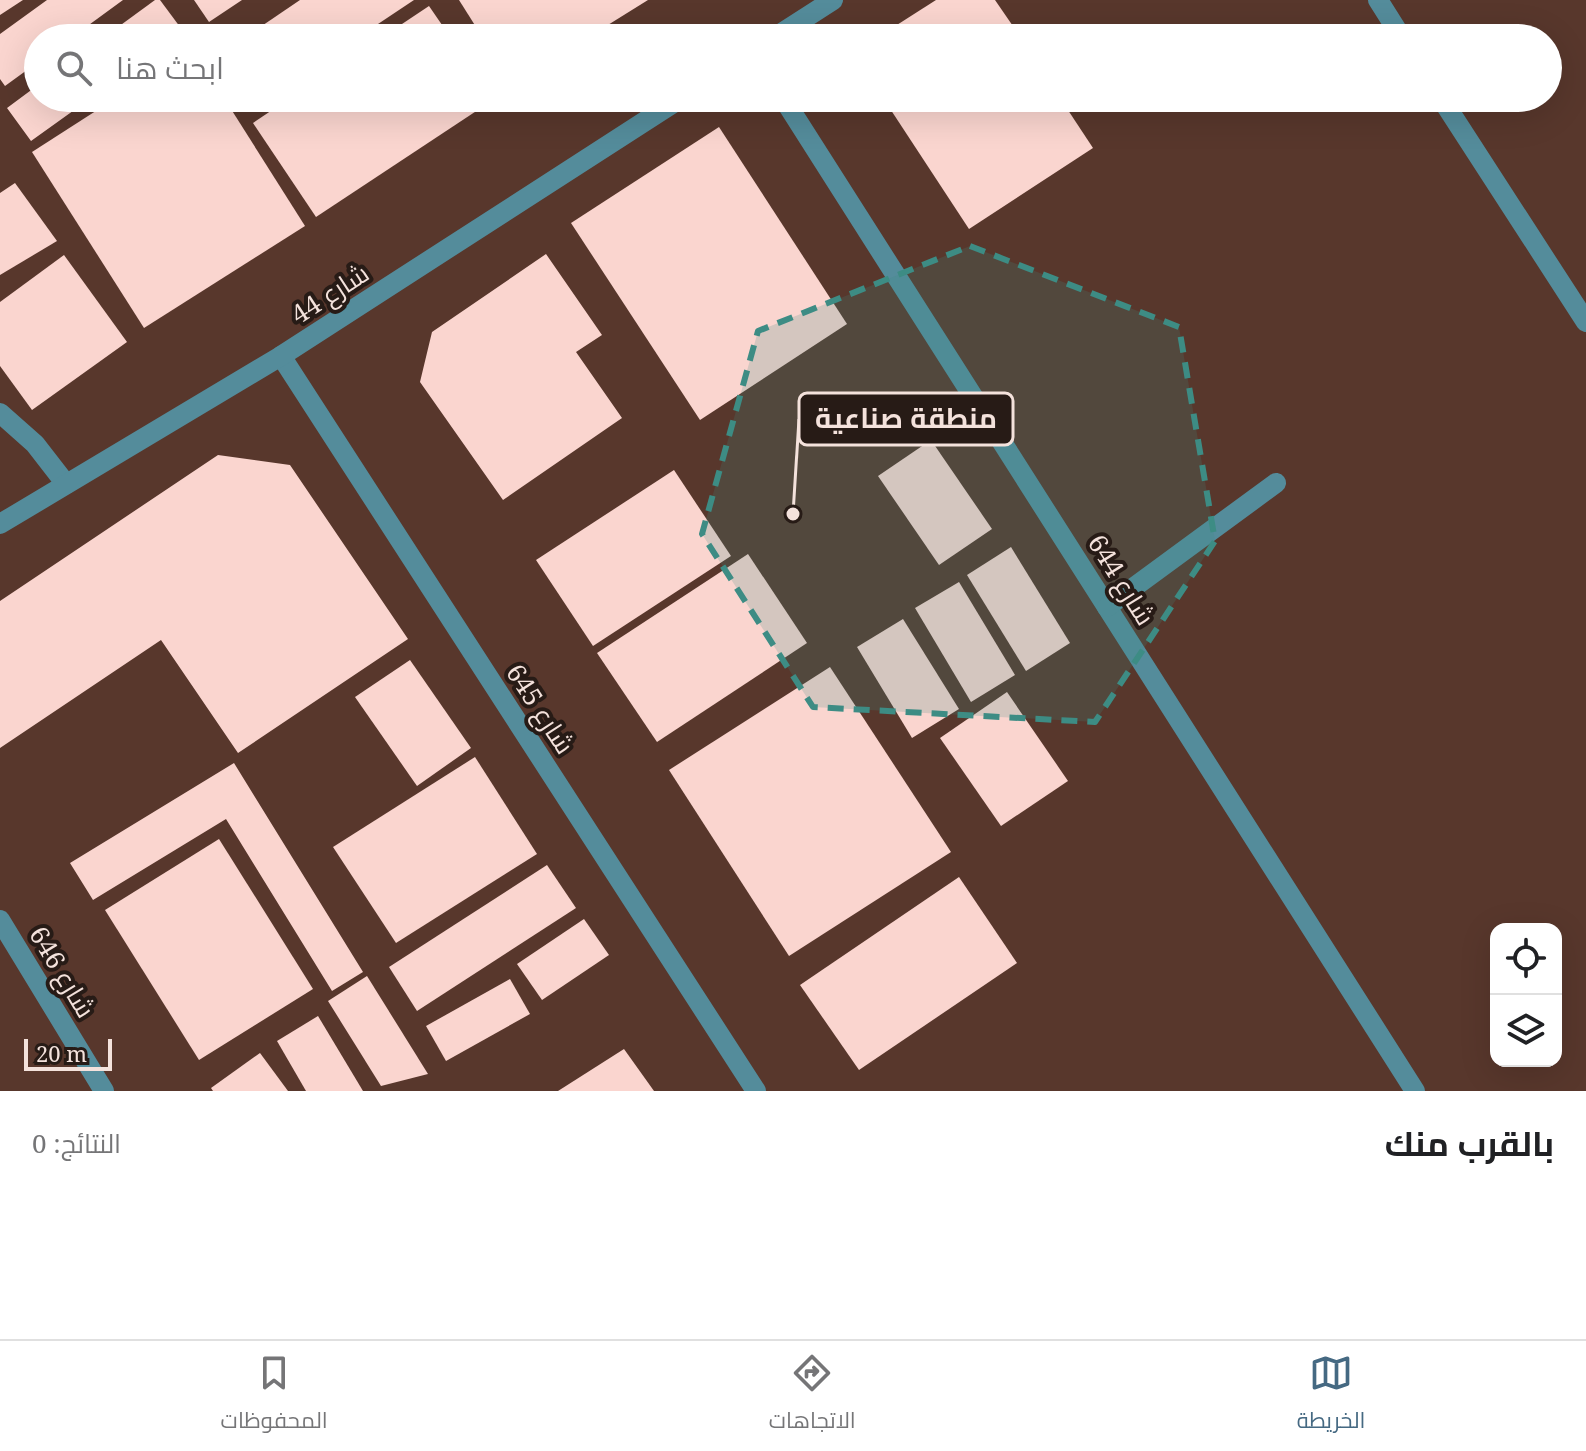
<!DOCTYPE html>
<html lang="ar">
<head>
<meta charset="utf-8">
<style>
	:root { --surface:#fff; --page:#f6f6f6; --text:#202124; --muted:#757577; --line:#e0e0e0; --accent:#456982 }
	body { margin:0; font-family:"Noto Serif",Cairo,serif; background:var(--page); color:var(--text); direction:rtl }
	.controls { position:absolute; right:24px; bottom:24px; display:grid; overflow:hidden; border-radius:16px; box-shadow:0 8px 32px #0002 }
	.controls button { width:72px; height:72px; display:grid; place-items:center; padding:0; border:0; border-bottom:2px solid var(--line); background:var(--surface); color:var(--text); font:40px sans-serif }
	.scale { position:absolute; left:24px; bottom:20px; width:88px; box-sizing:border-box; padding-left:8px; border:4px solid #f4e2dc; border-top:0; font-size:22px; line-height:28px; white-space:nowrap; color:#f4e2dc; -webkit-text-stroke:6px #271b16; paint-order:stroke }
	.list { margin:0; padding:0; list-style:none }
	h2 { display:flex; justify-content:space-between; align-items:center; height:104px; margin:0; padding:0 32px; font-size:34px }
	h2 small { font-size:26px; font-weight:400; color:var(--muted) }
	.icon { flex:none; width:44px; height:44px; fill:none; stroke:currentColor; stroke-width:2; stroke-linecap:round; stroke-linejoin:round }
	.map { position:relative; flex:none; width:1586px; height:1091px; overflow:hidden; direction:ltr }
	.search { position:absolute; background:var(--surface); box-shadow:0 8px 32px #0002; left:24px; right:24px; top:24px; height:88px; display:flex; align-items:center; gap:20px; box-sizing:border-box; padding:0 28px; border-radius:44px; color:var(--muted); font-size:30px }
	.sheet { height:248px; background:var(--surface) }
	nav { display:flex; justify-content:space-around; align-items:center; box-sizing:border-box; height:112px; border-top:2px solid var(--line); background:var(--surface); font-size:22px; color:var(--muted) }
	nav a { display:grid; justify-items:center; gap:4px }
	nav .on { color:var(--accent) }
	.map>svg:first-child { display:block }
</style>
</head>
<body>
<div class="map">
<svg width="1586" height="1091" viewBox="0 0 1586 1091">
	<rect width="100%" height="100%" fill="#4a2f25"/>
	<path fill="#58372c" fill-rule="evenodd" d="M0,0H1586V1091H0ZM38,38H1548V98H38ZM1496,929H1556V1061H1496Z"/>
	<g fill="#fad5cf">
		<path d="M0,0H23L0,15Z"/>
		<path d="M47,0H123L71,38H38V62L5,86L0,79V34Z"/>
		<path d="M155,0H160L183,31L173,38H103Z"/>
		<path d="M194,0H242L209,22Z"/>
		<path d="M300,0H414L357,38H244Z"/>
		<path d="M459,0H648L587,38H483Z"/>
		<path d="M936,0H995L1021,38H887L889,30Z"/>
		<path d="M429,6L451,38H381Z"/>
		<path d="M38,85V98H91L31,141L7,108Z"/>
		<path d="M116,98H224L305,226L144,328L32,152Z"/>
		<path d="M290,98H491L493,100L316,217L253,123Z"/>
		<path d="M883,98H1060L1093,148L969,229Z"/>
		<path d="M719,127L847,324L700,420L571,223Z"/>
		<path d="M15,183L57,241L0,275V193Z"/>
		<path d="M546,254L602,335L576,352L622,418L503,500L420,382L432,332Z"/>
		<path d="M64,255L127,342L32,410L0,366V302Z"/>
		<path d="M931,440L992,529L939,565L878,476Z"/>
		<path d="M218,455L290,465L408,639L238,753L161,640L0,748V601Z"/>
		<path d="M674,470L731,556L593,646L536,560Z"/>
		<path d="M1011,547L1070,643L1026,671L967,575Z"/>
		<path d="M748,554L807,643L657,742L597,653Z"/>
		<path d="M959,582L1015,675L971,702L915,608Z"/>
		<path d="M903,619L959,709L912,738L857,647Z"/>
		<path d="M410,660L471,748L417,786L355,697Z"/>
		<path d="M830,667L951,852L789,956L669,770Z"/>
		<path d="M1007,692L1068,781L1001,826L940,738Z"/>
		<path d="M475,757L537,854L396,943L333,847Z"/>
		<path d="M234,763L363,972L332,991L226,819L93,900L70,863Z"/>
		<path d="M219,839L313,989L199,1060L105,910Z"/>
		<path d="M547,865L576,908L417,1011L389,967Z"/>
		<path d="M959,877L1017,963L859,1070L800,985Z"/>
		<path d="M584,919L609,955L542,1000L517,964Z"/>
		<path d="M367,976L428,1074L381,1086L328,1001Z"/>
		<path d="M510,979L530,1014L446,1061L426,1026Z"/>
		<path d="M318,1016L363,1091H306L277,1041Z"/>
		<path d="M624,1049L654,1091H558Z"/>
		<path d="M260,1053L288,1091H213L211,1088Z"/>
	</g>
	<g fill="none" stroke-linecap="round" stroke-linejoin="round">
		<g stroke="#548c9b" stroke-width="20">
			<path d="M1378,0L1402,38"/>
			<path d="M774,38L833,0"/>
			<path d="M783,98L1415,1091"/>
			<path d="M1441,98L1586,322"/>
			<path d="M281,356L756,1091"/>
			<path d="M0,413L35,444L66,484"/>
			<path d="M0,524L281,356L681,98"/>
			<path d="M1107,607L1276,483"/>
			<path d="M0,920L104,1091"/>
		</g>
	</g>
	<path fill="#3d8c84" fill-opacity="0.2" stroke="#3d8c84" stroke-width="6" stroke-dasharray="16 10" stroke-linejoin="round" d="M970,246L1179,327L1215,541L1095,722L813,707L702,534L758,331Z"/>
	<g text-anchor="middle" stroke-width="8" stroke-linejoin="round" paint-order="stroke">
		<g font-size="26" fill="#f4e2dc" stroke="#271b16">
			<text transform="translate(330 294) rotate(-33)" y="9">شارع 44</text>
			<text transform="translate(1121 580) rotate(58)" y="9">شارع 644</text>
			<text transform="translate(540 709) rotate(57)" y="9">شارع 645</text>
			<text transform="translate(62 972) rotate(59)" y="9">شارع 646</text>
		</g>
	</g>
	<path fill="none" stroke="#f4e2dc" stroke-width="3" d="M793 514L799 419"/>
	<circle fill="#f4e2dc" stroke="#271b16" stroke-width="3" cx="793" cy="514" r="8"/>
	<rect fill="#271b16" stroke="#f4e2dc" stroke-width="3" x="799" y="393" width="214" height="52" rx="8"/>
	<g font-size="28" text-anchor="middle" font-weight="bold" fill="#f4e2dc">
		<text x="906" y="428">منطقة صناعية</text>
	</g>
</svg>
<div class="controls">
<button><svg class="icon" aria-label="locate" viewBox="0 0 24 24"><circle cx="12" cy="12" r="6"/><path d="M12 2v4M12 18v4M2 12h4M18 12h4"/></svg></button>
<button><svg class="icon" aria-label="layers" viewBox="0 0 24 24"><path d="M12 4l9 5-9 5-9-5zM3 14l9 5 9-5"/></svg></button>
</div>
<div class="scale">20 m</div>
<div class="search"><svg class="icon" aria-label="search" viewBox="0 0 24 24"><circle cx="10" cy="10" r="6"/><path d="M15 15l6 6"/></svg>ابحث هنا</div>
</div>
<section class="sheet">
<h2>بالقرب منك<small>النتائج: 0</small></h2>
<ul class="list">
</ul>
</section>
<nav>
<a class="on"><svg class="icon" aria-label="map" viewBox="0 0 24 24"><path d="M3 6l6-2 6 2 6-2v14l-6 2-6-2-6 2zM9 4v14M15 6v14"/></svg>الخريطة</a>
<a><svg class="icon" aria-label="directions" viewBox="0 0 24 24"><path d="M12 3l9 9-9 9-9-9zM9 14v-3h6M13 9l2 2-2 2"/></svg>الاتجاهات</a>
<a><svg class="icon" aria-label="saved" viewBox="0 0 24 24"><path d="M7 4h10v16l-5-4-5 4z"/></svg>المحفوظات</a>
</nav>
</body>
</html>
